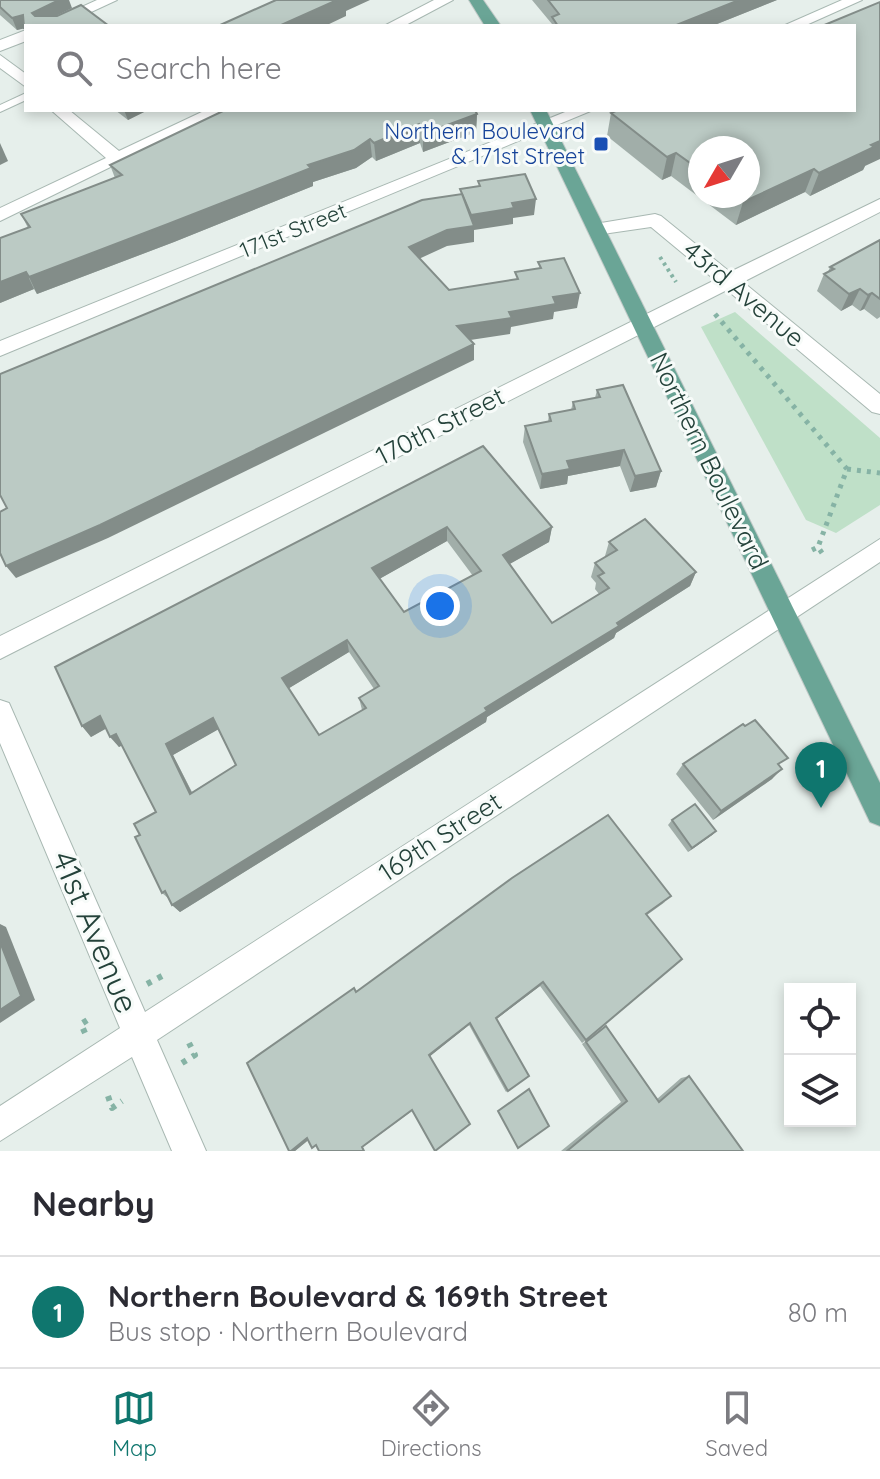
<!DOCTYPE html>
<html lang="en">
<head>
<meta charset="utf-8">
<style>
	:root { --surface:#fff; --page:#f2f2f3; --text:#2b2b33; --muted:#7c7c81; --line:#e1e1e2; --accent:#0f766e }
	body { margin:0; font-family:Quicksand,sans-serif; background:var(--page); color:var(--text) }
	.controls { position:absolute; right:24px; bottom:24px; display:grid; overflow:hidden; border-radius:0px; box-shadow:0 4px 12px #0003 }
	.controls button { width:72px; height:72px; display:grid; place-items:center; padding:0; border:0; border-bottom:2px solid var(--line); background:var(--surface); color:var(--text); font:40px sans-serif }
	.compass { position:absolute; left:688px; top:136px; width:72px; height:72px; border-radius:50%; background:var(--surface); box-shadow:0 4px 12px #0003; rotate:231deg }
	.you { position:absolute; left:440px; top:606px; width:28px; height:28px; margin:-20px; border:6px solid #fff; border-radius:50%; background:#1a73e8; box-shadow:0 0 0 12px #1a73e833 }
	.badge { display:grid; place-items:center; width:52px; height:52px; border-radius:50%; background:var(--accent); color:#fff; font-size:26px; font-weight:700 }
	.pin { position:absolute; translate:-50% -66px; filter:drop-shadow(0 2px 4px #0008) }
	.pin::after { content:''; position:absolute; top:42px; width:28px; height:24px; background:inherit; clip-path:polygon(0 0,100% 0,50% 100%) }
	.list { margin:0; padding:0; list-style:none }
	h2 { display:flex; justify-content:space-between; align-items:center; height:104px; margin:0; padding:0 32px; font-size:34px }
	h2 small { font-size:26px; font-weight:400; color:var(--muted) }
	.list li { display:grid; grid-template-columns:52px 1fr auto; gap:24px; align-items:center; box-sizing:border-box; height:112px; padding:0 32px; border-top:2px solid var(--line) }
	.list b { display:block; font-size:30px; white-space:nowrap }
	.list p { margin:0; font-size:26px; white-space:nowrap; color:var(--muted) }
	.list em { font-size:26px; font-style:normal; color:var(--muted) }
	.icon { flex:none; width:44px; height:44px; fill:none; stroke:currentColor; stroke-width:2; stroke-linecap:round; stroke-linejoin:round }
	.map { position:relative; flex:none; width:880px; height:1151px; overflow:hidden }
	.search { position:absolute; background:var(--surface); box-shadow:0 4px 12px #0003; left:24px; right:24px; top:24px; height:88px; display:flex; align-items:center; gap:20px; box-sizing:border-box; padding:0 28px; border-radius:0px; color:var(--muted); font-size:30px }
	.sheet { height:216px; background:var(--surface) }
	nav { display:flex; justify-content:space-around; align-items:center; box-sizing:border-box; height:112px; border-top:2px solid var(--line); background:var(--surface); font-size:22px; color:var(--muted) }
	nav a { display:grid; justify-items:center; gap:4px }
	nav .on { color:var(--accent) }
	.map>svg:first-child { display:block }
</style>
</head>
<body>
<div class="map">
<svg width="880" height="1151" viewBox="0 0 880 1151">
	<rect width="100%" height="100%" fill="#e6efeb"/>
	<path fill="#bfe0c8" d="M735,312L880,438V505L836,533L806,520L701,327Z"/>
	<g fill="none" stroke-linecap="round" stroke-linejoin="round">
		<defs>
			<path id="lane" d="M26,93V100L0,112V105Z"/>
			<g id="street">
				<path d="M97,0H117L61,26H40Z"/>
				<path d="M434,0H453L404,26H384Z"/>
				<path d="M842,0H862L804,26H783Z"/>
				<path d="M26,30V41L0,51V40Z"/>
				<path d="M0,55L26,74V87L0,68Z"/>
				<path d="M51,110H69L119,151L206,110H227L0,221V208L106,158Z"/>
				<path d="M570,110H593L0,356V341Z"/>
				<path d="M880,199V212L743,282L880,394V414L872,412L727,290L0,659V636L715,280L651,227L596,235L587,229L589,225L655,214L661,216L730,272Z"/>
				<path d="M880,539V562L157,1040L206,1151H172L132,1057L0,1141V1106L120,1028L0,743V700L9,703L145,1012Z"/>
			</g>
			<g id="primary">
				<path d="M469,0H483L501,26H485Z"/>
				<path d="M530,110H546L880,783V826L870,822Z"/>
			</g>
		</defs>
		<use href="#lane" stroke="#a8b8b2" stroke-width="2"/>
		<use href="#street" stroke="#a8b8b2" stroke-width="2"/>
		<use href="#primary" stroke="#c2cac8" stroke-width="2"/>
		<path stroke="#86b3a5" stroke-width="4" stroke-dasharray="3 4" stroke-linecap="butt" d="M660,257L676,282"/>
		<g stroke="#86b3a5" stroke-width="5" stroke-dasharray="4 6" stroke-linecap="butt">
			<path d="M715,314L847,469L818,547"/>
			<path d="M847,469L880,473"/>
			<path d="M812,550L818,547L822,553"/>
		</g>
		<g stroke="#86b3a5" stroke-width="6" stroke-dasharray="5 7" stroke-linecap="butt">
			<path d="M147,984L162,976L164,981"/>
			<path d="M85,1033L81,1024L92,1017"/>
			<path d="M182,1063L195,1055L189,1043"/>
			<path d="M108,1096L112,1108L122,1101"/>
		</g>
		<use href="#lane" fill="#fff" fill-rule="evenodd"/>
		<use href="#street" fill="#fff" fill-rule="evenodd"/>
		<use href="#primary" fill="#6aa596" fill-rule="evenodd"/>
	</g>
	<g fill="#a1aea9" fill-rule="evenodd">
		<path d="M0,0L72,8L55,16L26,26V33L24,28L17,30L0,15Z"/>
		<path d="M532,0H777L712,26H551L552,24Z"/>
		<path d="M115,110H148L128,120Z"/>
		<path d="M611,113L865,166L863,170L810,196L805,192L736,225L671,176L662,180L607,136ZM700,148L748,196H700Z"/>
		<path d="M477,114L476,132L423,152L420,143L376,161L372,157L356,168L313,182V186L174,242L37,294L34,289L0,303V238L28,228L21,214L115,178L110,165Z"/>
		<path d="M880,240V317L877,319L864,309L860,311L852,305L841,311L817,291L824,274L828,272L830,267Z"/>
		<path d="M597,390L661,471L656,487L630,492L620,466L568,476L567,484L540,489L523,442L525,426L548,422L549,414L571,410L573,402L595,398Z"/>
		<path d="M483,446L552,527L549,542L509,564L552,623L599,594L595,589L596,583L591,577L595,563L606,557L605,556L609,542L696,572L690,586L616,633L614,638L487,717L486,722L180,912L172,905L168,898L162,893L140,835L156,812L122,745L119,747L106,728L91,737L82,726ZM447,541L473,576L404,612L379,579ZM349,652L374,689L359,698L362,710L319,735L289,688ZM218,729L236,765L192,792L173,755Z"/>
		<path d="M683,764L779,766L772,779L713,820L676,774Z"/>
		<path d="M672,820L716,831L712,835L688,852L668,825Z"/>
		<path d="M665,902L647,915L586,1040L582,1043L540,986L496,1019L529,1076L506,1092L469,1025L430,1056L412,1111L364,1146H317L308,1140L295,1151H289L356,992Z"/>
		<path d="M606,1026L657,1099L681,1078L689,1076L743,1151H561L621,1102L582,1044Z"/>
	</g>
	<g fill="#838d89">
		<path d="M59,0H69L72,8L37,25L32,13Z"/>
		<path d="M337,0H370L346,11V16L325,26H279Z"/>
		<path d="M739,0H777L712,26H674Z"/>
		<path d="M23,15L26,28L17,30L12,18Z"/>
		<path d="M124,110H148L128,120Z"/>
		<path d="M477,114L476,132L423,152V134Z"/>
		<path d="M419,124L420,143L376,161L374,143Z"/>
		<path d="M370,139L372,157L356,168L313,182V186L174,242L37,294L29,277Z"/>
		<path d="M880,141V159L865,166L863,170L810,196L819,173Z"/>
		<path d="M0,143L8,161L0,165Z"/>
		<path d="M676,153L671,176L662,180L667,157Z"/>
		<path d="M814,169L805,192L736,225L743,202Z"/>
		<path d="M536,199L534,215L513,218V224L474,230V242L447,246L410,263L409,247L471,215L512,203Z"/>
		<path d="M26,272L34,289L0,303V282Z"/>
		<path d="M860,289L852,305L841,311L849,294Z"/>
		<path d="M580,293L577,308L554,312L553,319L511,327L510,334L457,342V326L509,312L553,297Z"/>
		<path d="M872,293L864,309L860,311L868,295Z"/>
		<path d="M474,344V360L108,538L16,578L6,566Z"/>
		<path d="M624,450L620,466L568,476L567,484L540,489L542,474L567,461Z"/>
		<path d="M661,471L656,487L630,492L635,476Z"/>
		<path d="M447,527V541L374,582L372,568Z"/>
		<path d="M552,527L549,542L501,569L503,555Z"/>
		<path d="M696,572L690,586L616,633L614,638L487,717L486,722L180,912L172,905L485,708Z"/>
		<path d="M347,640L349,652L286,690L282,678Z"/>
		<path d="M100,716L109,727L91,737L82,726Z"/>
		<path d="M213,718L219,729L173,755L197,803L190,794L166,744Z"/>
		<path d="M116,734L125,744L119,747L110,737Z"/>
		<path d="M782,769L772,779L713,820L721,811Z"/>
		<path d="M716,831L712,835L688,852L692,848Z"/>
		<path d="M0,924L6,927L35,1000L0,1023Z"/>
		<path d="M543,982L540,986L494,1021L496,1018Z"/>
		<path d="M470,1023L469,1025L429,1057V1055Z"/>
		<path d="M307,1138H311L295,1151H291Z"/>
	</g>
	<g fill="#bbcac4" stroke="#838d89" stroke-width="2" fill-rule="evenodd">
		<path d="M0,0H59L32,13L35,16H57L81,5L109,26H26V29L24,28L23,15L12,18L0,7Z"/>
		<path d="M276,0H337L279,26H218Z"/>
		<path d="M548,0H739L674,26H558L552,17L559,14Z"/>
		<path d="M880,2V141L871,145L874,147L819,173L814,169L743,202L735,196H748V148H700V170L676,153L667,157L611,113L618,110H854V26H822Z"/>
		<path d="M225,110H475L477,114L423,134L419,124L374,143L370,139L354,150L308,165L311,168L168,224L29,277L26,272L0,282V238L30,227L21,214L122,175L110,165Z"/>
		<path d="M525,174L536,199L512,203L514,208L471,215L460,189L480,186L478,181Z"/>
		<path d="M462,194L474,226L447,230L409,247L449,290L518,279L515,272L541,268L538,262L564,258L580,293L553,297L556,304L509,312L512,318L457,326L474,344L100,525L6,566L0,553V512L7,508L0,495V374L422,200Z"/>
		<path d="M880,240V299L872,293L868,295L860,289L849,294L824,274L834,269L830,267Z"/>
		<path d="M623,385L661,471L635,476L624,450L567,461L570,469L542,474L525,426L551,421L549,414L575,409L573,402L600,397L597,390Z"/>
		<path d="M483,446L552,527L503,555L552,623L609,588L598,576L604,573L595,563L617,550L609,542L645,519L696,572L617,623L619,626L485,708L487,711L172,905L165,891L162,893L135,837L140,835L134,824L156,812L116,734L110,737L100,716L82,726L55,667ZM447,527L481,571L404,612L372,568ZM347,640L379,686L359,698L366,708L319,735L282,678ZM213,718L236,765L190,794L166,744Z"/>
		<path d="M755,720L788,758L778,764L782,769L721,811L683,764L743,724L745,726Z"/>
		<path d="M695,804L716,831L692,848L672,820Z"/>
		<path d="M608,815L671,896L646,914L682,959L586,1040L543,982L496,1018L529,1076L508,1091L470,1023L429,1055L470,1124L435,1151L412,1110L362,1147L364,1151H319L316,1145L312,1148L307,1138L291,1151H289L247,1063L354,988L356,992L512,878Z"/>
		<path d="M0,942L21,996L0,1010Z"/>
		<path d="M606,1026L659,1102L689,1076L743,1151H567L627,1101L586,1042Z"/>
		<path d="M529,1089L549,1126L518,1148L498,1111Z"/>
	</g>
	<rect fill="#1a4fb4" stroke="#f7fbf9" stroke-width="3" x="593" y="136" width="16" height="16" rx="4"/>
	<g text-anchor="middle" stroke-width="6" stroke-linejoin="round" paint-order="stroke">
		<g font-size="22" fill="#164399" stroke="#f7fbf9" text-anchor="end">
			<text x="585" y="139">Northern Boulevard<tspan x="585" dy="25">&amp; 171st Street</tspan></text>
		</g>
		<g font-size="22" fill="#24423a" stroke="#f7fbf9">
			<text transform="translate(293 230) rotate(-22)" y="8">171st Street</text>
		</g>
		<g font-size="26" fill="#24423a" stroke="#f7fbf9">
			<text transform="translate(744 294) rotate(40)" y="9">43rd Avenue</text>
			<text transform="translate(440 426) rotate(-27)" y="9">170th Street</text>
			<text transform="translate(709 461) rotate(64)" y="9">Northern Boulevard</text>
			<text transform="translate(440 837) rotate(-33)" y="9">169th Street</text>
		</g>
		<g font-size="32" fill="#24423a" stroke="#f7fbf9">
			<text transform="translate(95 932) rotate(67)" y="11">41st Avenue</text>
		</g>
	</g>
</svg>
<div class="controls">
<button><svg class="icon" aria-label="locate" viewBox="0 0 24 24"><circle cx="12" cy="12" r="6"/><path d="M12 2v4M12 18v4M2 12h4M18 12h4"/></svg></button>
<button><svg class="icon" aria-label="layers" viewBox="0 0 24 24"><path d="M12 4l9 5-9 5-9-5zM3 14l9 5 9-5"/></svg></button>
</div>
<svg class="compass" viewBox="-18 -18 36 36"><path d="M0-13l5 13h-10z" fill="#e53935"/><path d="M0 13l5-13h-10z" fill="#7c7c81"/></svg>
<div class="you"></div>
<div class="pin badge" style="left:821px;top:808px">1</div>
<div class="search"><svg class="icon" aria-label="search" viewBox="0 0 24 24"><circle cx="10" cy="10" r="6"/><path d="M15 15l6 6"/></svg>Search here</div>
</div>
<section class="sheet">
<h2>Nearby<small></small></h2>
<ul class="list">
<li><span class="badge">1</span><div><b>Northern Boulevard &amp; 169th Street</b><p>Bus stop · Northern Boulevard</p></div><em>80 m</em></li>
</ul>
</section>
<nav>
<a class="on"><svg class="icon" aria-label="map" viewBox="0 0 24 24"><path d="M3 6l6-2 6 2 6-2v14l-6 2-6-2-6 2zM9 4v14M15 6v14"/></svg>Map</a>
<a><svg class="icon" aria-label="directions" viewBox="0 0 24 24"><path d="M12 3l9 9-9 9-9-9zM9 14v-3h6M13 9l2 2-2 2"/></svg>Directions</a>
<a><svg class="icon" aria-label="saved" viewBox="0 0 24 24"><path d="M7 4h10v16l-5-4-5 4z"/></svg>Saved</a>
</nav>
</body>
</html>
